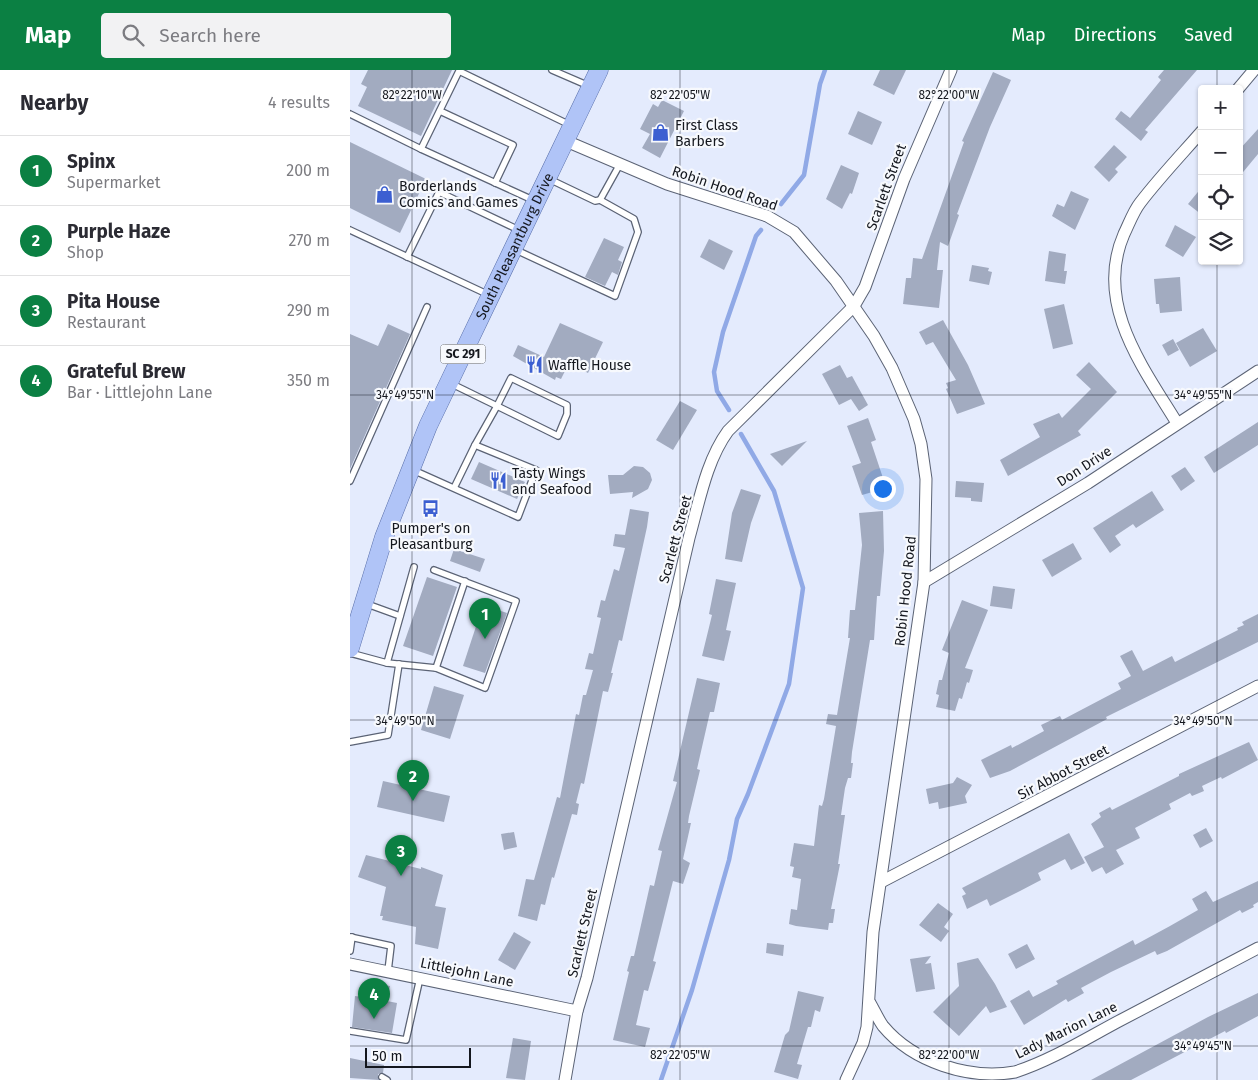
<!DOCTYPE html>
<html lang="en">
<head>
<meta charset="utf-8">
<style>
	:root { --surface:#fff; --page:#f2f2f3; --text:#2b2b33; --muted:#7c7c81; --line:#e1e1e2; --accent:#0b8043 }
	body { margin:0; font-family:"Fira Sans",sans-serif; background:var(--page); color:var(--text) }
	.controls { position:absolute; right:15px; top:15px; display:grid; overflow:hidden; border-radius:5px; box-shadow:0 1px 4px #0004 }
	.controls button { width:45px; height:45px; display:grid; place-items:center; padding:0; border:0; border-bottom:1px solid var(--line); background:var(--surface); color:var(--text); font:25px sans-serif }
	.scale { position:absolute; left:15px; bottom:12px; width:106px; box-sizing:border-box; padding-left:5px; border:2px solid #14171e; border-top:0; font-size:14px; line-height:18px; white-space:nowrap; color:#14171e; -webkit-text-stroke:4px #f7f9fd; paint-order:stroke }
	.you { position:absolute; left:532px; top:418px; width:18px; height:18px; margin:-12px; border:4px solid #fff; border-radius:50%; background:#1a73e8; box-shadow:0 0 0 8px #1a73e833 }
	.badge { display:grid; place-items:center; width:32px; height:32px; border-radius:50%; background:var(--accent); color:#fff; font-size:16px; font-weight:700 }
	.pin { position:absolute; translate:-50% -41px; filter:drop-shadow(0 1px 2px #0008) }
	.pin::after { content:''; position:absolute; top:26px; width:18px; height:15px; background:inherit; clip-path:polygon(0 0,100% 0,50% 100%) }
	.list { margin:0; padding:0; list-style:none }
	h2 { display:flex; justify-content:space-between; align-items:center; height:65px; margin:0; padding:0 20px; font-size:21px }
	h2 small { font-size:16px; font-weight:400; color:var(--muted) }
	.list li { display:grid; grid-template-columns:32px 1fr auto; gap:15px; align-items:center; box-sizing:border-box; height:70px; padding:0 20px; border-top:1px solid var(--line) }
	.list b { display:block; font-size:19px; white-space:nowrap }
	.list p { margin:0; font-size:16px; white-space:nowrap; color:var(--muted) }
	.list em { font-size:16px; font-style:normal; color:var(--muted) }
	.icon { flex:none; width:28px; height:28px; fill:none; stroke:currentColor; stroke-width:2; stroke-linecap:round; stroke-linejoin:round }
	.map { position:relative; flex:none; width:908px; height:1010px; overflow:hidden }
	header { display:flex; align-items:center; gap:30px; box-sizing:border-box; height:70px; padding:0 25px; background:var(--accent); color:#fff }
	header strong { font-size:24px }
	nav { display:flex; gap:28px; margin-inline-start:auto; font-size:18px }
	.search { width:350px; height:45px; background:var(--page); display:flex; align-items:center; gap:12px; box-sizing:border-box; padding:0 18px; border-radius:5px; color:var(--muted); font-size:19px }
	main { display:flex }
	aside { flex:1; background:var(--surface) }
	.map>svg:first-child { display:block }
</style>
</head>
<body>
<header>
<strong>Map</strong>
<div class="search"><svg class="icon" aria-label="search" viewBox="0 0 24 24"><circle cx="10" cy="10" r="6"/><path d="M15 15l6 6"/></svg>Search here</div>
<nav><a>Map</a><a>Directions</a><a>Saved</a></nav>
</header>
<main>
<aside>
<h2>Nearby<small>4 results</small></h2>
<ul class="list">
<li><span class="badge">1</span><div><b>Spinx</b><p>Supermarket</p></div><em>200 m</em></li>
<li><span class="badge">2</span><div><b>Purple Haze</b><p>Shop</p></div><em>270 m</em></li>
<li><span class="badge">3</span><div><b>Pita House</b><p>Restaurant</p></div><em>290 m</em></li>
<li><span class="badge">4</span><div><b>Grateful Brew</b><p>Bar · Littlejohn Lane</p></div><em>350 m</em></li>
</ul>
</aside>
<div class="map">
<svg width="908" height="1010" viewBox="0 0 908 1010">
	<rect width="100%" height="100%" fill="#e4ebfd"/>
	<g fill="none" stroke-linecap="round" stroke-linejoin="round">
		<g stroke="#90a9e6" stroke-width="4.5">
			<path d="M431,134L454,105L470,14L475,0"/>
			<path d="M379,340L367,321L364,302L373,262L406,166L411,160"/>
			<path d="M311,1010L342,920L379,790L387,749L398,724L439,614L453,518L424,421L391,364"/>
		</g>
	</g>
	<g fill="#a2abc0">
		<path d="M18,0H102L71,66L8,36L17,17L11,14Z"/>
		<path d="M530,0H556L544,25L523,15Z"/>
		<path d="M814,0H847L795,60L798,62L791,71L765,49L771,41L780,48L811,10L808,7Z"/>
		<path d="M643,2L661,10L640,57L607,144L609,145L598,176L590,172L587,200H593L589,238L553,234L556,208H561L563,188L572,189L614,72L612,71Z"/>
		<path d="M312,30L334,41L310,88L292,78L300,64L290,59L303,34L308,37Z"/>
		<path d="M508,41L532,52L522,75L498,64Z"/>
		<path d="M908,59V84L889,107V80Z"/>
		<path d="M0,72L76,109L50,163L0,138Z"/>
		<path d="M764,75L777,87L765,99L768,102L759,112L744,97Z"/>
		<path d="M491,95L509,103L502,124L500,123L492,139L476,129Z"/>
		<path d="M852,117V145L838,134Z"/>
		<path d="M721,121L739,129L725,160L702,146L707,134L714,137Z"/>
		<path d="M825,155L846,167L833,187L815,176Z"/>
		<path d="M254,168L274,177L268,190L272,192L268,205L262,202L255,216L235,207Z"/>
		<path d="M359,169L383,181L374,200L350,187Z"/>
		<path d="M699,181L716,184L714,201H717L715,214L695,211Z"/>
		<path d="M622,195L639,198L638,201L642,202L639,215L619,211Z"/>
		<path d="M830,207L832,241L810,243L809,234H806L804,209Z"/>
		<path d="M714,234L723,274L703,279L694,239Z"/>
		<path d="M593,250L618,295L635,334L607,344L596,319L598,318L596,313L606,310L583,272L576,275L569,262Z"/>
		<path d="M210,253L253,272L238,303L219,293L211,309L206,307L205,310L163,286L168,275L194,287Z"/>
		<path d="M38,254L60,264L0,399V264L28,276Z"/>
		<path d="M853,258L867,281L840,297L826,273Z"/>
		<path d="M823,269L829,280L818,286L812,275Z"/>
		<path d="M739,292L767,322L728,361L731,365L658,406L650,390L690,367L683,354L709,343L712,348L741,319L726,305Z"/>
		<path d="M490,295L497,308L502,306L518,335L509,341L501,329L489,335L472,304Z"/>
		<path d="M330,331L347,340L323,380L306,370Z"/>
		<path d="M518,348L526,370L521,372L533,408L530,409L533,419L512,425L502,396L511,393L497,356Z"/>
		<path d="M908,352V375L864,403L854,387Z"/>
		<path d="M457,371L432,396L420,384Z"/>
		<path d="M129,392L175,412L167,429L121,409Z"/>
		<path d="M284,396L293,397L300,403L302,410L298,419L282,428L283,422L260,424L258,405H273Z"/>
		<path d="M835,397L845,411L831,421L821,406Z"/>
		<path d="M606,411L634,413L632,432L621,431V428L605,427Z"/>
		<path d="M391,419L411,425L401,453L392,492L375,489L382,443Z"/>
		<path d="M802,421L814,440L786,458L783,454L765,466L771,475L760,483L743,458Z"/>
		<path d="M280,439L299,442L297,457L272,571L269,570L261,603H263L258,622L253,621L234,714L231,713L226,733L229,734L227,745L222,744L204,808L202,807L195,835L191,834L187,851L168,846L176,809L184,810L207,727L210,728L226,644L229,645L233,625H236L243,600L235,599L239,583L243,584L251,548L247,547L251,530L255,531L264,499L269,501L275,478L263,476L265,464L275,465Z"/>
		<path d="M533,441L534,481L530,526H527L524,570H520L502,682L501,693H503L501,708H498L495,718L491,745H495L488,794H490L481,839H485L483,853H479L478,860L446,856L439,854L441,839L447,840L451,809L442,807L444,797L440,796L444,773L464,776L469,735L472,736L474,729L486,656L476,654L478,644L487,645L500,568H498L500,540H505L512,475L509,443Z"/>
		<path d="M723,473L732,489L702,507L692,490Z"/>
		<path d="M104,479L135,489L130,502L100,491Z"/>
		<path d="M77,507L107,517L83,586L53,576Z"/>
		<path d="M366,509L386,513L376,560L381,561L374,591L352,586L362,545L359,544Z"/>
		<path d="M643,516L665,519L662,539L640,536Z"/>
		<path d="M612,530L638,540L615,598L623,600L619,613L617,612L612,629L609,628L605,641L586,637L589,625L586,624L589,610H592L599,583L592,580Z"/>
		<path d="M133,535L157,543L135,603L113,596Z"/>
		<path d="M908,544V572L756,647L757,649L660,701L640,708L631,690L661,675L662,678L694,661L691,655L710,646L712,650L771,619L768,613L781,606L770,586L782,580L793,601L822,586L825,592L888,560L887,558L894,555L892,552Z"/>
		<path d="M347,608L370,613L364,642H360L347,699L350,700L339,746L338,753H341L333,789L340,793L333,814L323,811L303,891L306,892L298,921L294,920L286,955L300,958L295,977L263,970L279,902L277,901L281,886H284L300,815L304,816L312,781L308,780L327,712L323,711Z"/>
		<path d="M84,616L114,625L100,669L71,660Z"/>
		<path d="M899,672L908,690L872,709L871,707L852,716L854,721L842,726L840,723L819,734L821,739L785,758L790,768L766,780L774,794L756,804L752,797L742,802L734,787L754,777L741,754L751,747L749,743L760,737L762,740L829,706V704Z"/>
		<path d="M607,707L622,715L615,726L617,733L589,739L588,732L579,734L576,719L603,713Z"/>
		<path d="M33,711L100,726L94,752L27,737Z"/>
		<path d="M856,758L863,771L850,778L843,765Z"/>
		<path d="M164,762L167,777L154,780L151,764Z"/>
		<path d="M719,763L735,793L721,800L715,789L688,803L691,810L670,821L640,836L637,829L617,839L612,826L616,824L612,818Z"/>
		<path d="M16,785L71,799V797L93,805L85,836L96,838L88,879L65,874L66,857L32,850L33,846H30L36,817L8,807Z"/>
		<path d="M908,811V832L903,835L904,837L892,843L890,840L817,881L807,885L805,881L761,902L731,918L734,923L718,932L716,929L674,955L660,931L679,920L683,927L708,914L706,911L783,870L785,875L820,856L848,840L842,829L856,821L863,832Z"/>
		<path d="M588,833L603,844L594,857L599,861L591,872L569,855Z"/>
		<path d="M164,862L181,872L165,900L148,890Z"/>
		<path d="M417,873L434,875L433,886L416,883Z"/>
		<path d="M677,874L685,889L666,899L658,884Z"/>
		<path d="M581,886L575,894L581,893L585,919L566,922L560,889Z"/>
		<path d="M628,888L645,914L657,937L640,943L636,936L609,966L583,942L609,916L607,893Z"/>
		<path d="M20,913L40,916L37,931L47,933L42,963L2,957L5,926L18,928Z"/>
		<path d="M448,921L474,927L470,942L465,940L461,957H458L447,994L452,995L448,1009L424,1002L435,965L439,961Z"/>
		<path d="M908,923V946L876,963L875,961L781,1010H741L858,947Z"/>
		<path d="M163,968L181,971L175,1010L156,1008Z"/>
		<path d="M0,988L34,995L33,1003L28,1004L29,1010L0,1008Z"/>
	</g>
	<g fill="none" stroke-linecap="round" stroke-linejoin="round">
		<defs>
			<g id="service">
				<path d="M202,0L239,16"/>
				<path d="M90,41L163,75L145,113"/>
				<path d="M0,44L71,79"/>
				<path d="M199,109L245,131L250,130L270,94"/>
				<path d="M185,131L71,79L109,1L220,55"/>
				<path d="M0,160L139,225"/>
				<path d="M166,180L265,226L288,162L284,149L250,130"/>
				<path d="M57,187L89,122L171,161"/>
				<path d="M161,308L217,335V344L208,366L147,336Z"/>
				<path d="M102,314L147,336L125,375"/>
				<path d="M63,400L168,447L186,400L125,375L104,418"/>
				<path d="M0,411L77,237"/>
				<path d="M17,534L50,546"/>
				<path d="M0,583L37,593L64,497"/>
				<path d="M37,593L86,598L135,618L166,531L84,500"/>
				<path d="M86,598L115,511"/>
				<path d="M0,672L38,665L49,594"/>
				<path d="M0,867L41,876L38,901"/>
				<path d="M0,881L2,867"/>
				<path d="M0,961L56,970L70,908"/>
				<path d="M32,1007L37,1010"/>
			</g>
			<g id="minor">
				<path d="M888,19L904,0"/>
				<path d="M216,71L317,114L417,146L444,162L486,211L524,266L542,298L564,349L571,374L576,409L574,512L523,862L517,957L513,973L496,1010"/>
				<path d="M827,353C792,296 744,233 774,164C779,154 783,142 790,133C809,108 831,85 852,61"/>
				<path d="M574,512L738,413L908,301"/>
				<path d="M531,812L908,616"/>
				<path d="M0,894L227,941"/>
				<path d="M520,933C524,940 528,949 533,956C563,992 619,1010 665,1002C702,990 737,968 771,950C816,926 862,902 908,878"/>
				<path d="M215,1010L227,941L237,908L339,468C349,433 356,391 378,361L504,236L515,217L554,109L601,0"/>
			</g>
			<g id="primary">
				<path id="s1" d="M0,578L34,467L78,356L249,0"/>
			</g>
		</defs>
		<use href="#service" stroke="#5b6375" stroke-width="8"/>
		<use href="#minor" stroke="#5b6375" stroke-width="13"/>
		<use href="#primary" stroke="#576da8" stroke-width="19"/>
		<use href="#service" stroke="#fff" stroke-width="5.5"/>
		<use href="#minor" stroke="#fff" stroke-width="11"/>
		<use href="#primary" stroke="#b0c4f7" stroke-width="18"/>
	</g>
	<path fill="none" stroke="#14171e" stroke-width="1" stroke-opacity="0.45" d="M62,0V1010M330,0V1010M599,0V1010M867,0V19M867,191V1010M0,325H908M0,650H908M0,976H908"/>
	<defs>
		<symbol id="shop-bare" viewBox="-9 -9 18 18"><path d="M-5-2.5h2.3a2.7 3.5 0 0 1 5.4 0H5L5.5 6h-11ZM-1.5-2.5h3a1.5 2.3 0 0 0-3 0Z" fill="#3c5fd1" stroke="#f7f9fd" stroke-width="2.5" paint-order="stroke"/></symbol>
		<symbol id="restaurant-bare" viewBox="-9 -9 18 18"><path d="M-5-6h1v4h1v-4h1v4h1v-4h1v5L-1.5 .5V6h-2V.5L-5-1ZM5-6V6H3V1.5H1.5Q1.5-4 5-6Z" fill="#3c5fd1" stroke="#f7f9fd" stroke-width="2.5" paint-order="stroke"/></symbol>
		<symbol id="bus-bare" viewBox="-9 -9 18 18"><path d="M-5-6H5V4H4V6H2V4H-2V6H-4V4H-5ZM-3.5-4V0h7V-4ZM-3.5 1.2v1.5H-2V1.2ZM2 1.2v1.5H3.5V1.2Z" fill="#3c5fd1" stroke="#f7f9fd" stroke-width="2.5" paint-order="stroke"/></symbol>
	</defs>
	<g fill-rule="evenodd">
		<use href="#shop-bare" x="298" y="50" width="25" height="25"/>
		<use href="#shop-bare" x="22" y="112" width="25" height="25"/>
		<use href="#restaurant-bare" x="172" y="282" width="25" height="25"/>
		<use href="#restaurant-bare" x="136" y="398" width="25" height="25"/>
		<use href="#bus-bare" x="68" y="426" width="25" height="25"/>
	</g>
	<g text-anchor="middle" stroke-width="4.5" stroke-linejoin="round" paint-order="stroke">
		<rect fill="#f7f9fd" stroke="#585b61" stroke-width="1" x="90.5" y="274.5" width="45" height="19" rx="4"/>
		<g font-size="12" font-weight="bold" fill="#14171e">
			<text x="113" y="288">SC 291</text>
		</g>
		<g font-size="14" fill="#14171e" stroke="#f7f9fd" text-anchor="start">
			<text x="325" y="60">First Class<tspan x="325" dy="16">Barbers</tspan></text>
			<text x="49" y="121">Borderlands<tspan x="49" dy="16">Comics and Games</tspan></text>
			<text x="198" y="300">Waffle House</text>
			<text x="162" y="408">Tasty Wings<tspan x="162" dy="16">and Seafood</tspan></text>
			<text x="81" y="463" text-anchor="middle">Pumper's on<tspan x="81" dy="16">Pleasantburg</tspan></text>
		</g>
		<g font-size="14" fill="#14171e" stroke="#f7f9fd">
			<text transform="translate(536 117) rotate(-70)" y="5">Scarlett Street</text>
			<text transform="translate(375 118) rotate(19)" y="5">Robin Hood Road</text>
			<text dy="5" stroke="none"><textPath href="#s1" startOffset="435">South Pleasantburg Drive</textPath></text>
			<text transform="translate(734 396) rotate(-33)" y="5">Don Drive</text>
			<text transform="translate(325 469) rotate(-75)" y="5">Scarlett Street</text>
			<text transform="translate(555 521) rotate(-84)" y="5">Robin Hood Road</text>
			<text transform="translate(713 702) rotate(-28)" y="5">Sir Abbot Street</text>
			<text transform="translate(232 863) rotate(-77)" y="5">Scarlett Street</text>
			<text transform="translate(117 902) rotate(12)" y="5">Littlejohn Lane</text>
			<text transform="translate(716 960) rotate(-26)" y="5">Lady Marion Lane</text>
		</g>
	</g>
	<g font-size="12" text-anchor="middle" fill="#14171e" stroke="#f7f9fd" stroke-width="4.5" stroke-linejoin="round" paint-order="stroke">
		<text x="62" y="29">82°22'10"W</text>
		<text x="330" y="29">82°22'05"W</text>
		<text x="599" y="29">82°22'00"W</text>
		<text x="55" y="329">34°49'55"N</text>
		<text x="853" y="329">34°49'55"N</text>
		<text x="55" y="655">34°49'50"N</text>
		<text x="853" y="655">34°49'50"N</text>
		<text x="853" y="980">34°49'45"N</text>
		<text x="330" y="989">82°22'05"W</text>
		<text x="599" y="989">82°22'00"W</text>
	</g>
</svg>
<div class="controls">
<button>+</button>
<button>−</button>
<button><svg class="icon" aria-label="locate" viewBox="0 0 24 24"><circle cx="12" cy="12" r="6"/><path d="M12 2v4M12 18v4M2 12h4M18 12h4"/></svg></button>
<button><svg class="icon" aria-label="layers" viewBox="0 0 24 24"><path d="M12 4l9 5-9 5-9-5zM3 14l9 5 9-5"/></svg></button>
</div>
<div class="scale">50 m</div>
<div class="you"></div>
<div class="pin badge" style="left:135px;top:569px">1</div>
<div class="pin badge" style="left:63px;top:731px">2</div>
<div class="pin badge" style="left:51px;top:806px">3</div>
<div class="pin badge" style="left:24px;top:949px">4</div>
</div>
</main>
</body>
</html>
